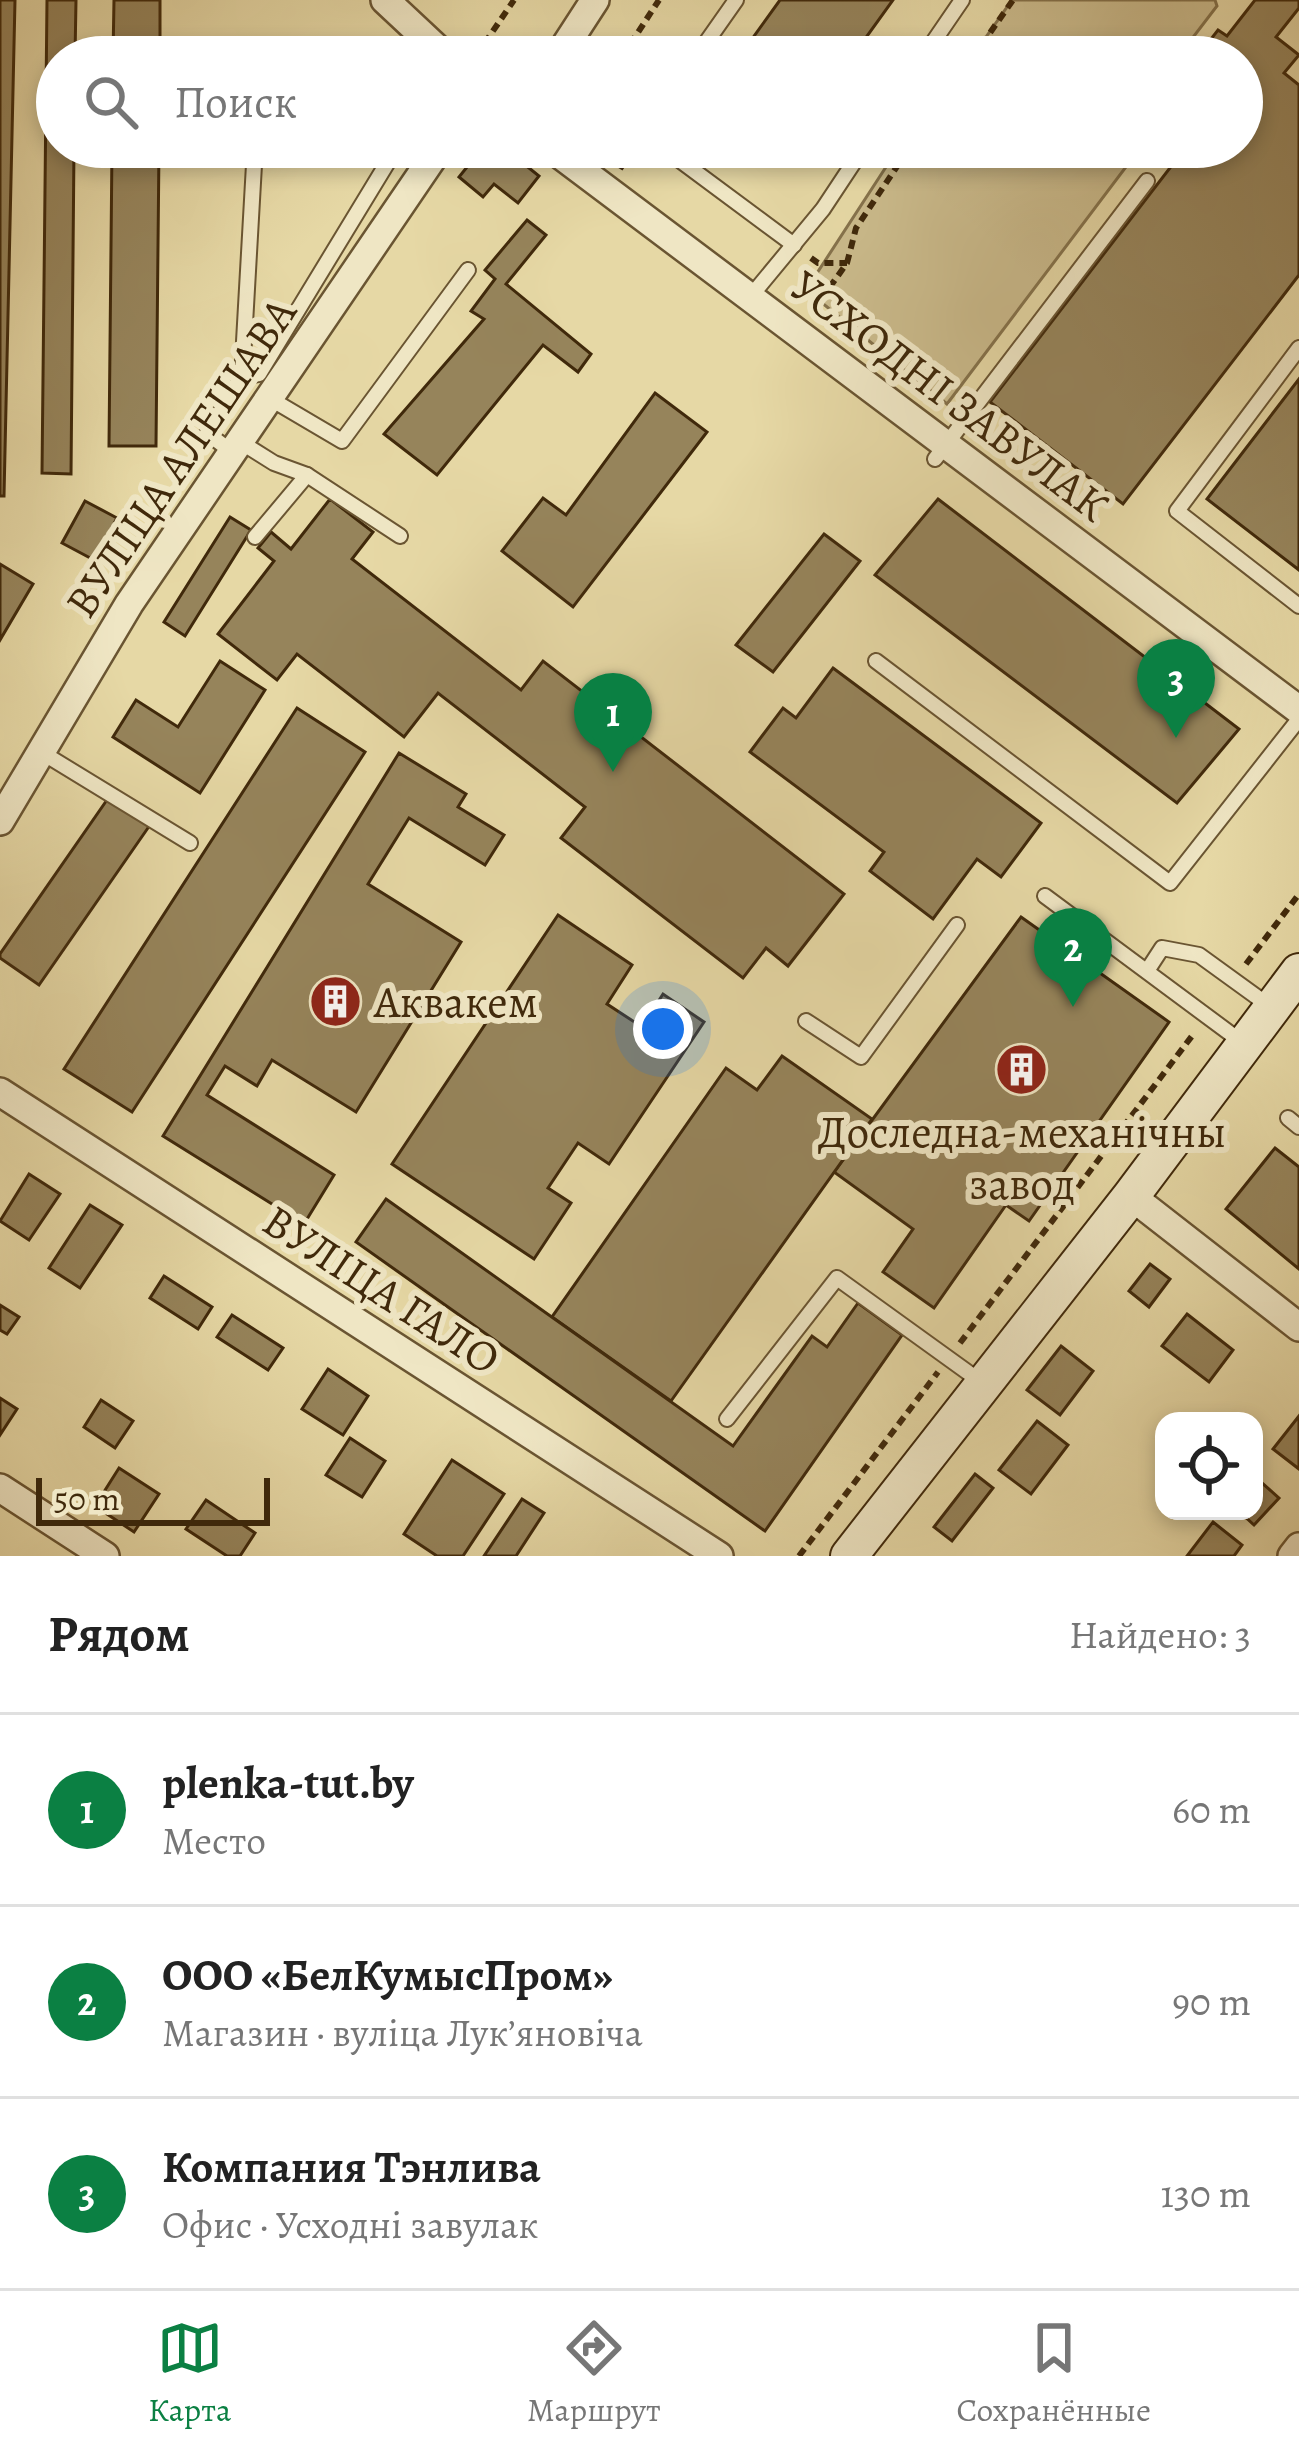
<!DOCTYPE html>
<html lang="ru">
<head>
<meta charset="utf-8">
<style>
	:root { --surface:#fff; --page:#f2f2f2; --text:#222; --muted:#767676; --line:#e0e0e0; --accent:#0b8043 }
	body { margin:0; font-family:Alegreya,serif; background:var(--page); color:var(--text) }
	.controls { position:absolute; right:36px; bottom:36px; display:grid; overflow:hidden; border-radius:24px; box-shadow:0 6px 18px #0003 }
	.controls button { width:108px; height:108px; display:grid; place-items:center; padding:0; border:0; border-bottom:3px solid var(--line); background:var(--surface); color:var(--text); font:60px sans-serif }
	.scale { position:absolute; left:36px; bottom:30px; width:234px; box-sizing:border-box; padding-left:12px; border:6px solid #40290b; border-top:0; font-size:33px; line-height:42px; white-space:nowrap; color:#40290b; -webkit-text-stroke:9px #efe6c4; paint-order:stroke }
	.you { position:absolute; left:663px; top:1029px; width:42px; height:42px; margin:-30px; border:9px solid #fff; border-radius:50%; background:#1a73e8; box-shadow:0 0 0 18px #1a73e833 }
	.badge { display:grid; place-items:center; width:78px; height:78px; border-radius:50%; background:var(--accent); color:#fff; font-size:39px; font-weight:700 }
	.pin { position:absolute; translate:-50% -99px; filter:drop-shadow(0 3px 6px #0008) }
	.pin::after { content:''; position:absolute; top:63px; width:42px; height:36px; background:inherit; clip-path:polygon(0 0,100% 0,50% 100%) }
	.list { margin:0; padding:0; list-style:none }
	h2 { display:flex; justify-content:space-between; align-items:center; height:156px; margin:0; padding:0 48px; font-size:51px }
	h2 small { font-size:39px; font-weight:400; color:var(--muted) }
	.list li { display:grid; grid-template-columns:78px 1fr auto; gap:36px; align-items:center; box-sizing:border-box; height:192px; padding:0 48px; border-top:3px solid var(--line) }
	.list b { display:block; font-size:45px; white-space:nowrap }
	.list p { margin:0; font-size:39px; white-space:nowrap; color:var(--muted) }
	.list em { font-size:39px; font-style:normal; color:var(--muted) }
	.icon { flex:none; width:66px; height:66px; fill:none; stroke:currentColor; stroke-width:2; stroke-linecap:round; stroke-linejoin:round }
	.map { position:relative; flex:none; width:1299px; height:1556px; overflow:hidden }
	.search { position:absolute; background:var(--surface); box-shadow:0 6px 18px #0003; left:36px; right:36px; top:36px; height:132px; display:flex; align-items:center; gap:30px; box-sizing:border-box; padding:0 42px; border-radius:66px; color:var(--muted); font-size:45px }
	.sheet { height:732px; background:var(--surface) }
	nav { display:flex; justify-content:space-around; align-items:center; box-sizing:border-box; height:168px; border-top:3px solid var(--line); background:var(--surface); font-size:33px; color:var(--muted) }
	nav a { display:grid; justify-items:center; gap:6px }
	nav .on { color:var(--accent) }
	.map>svg:first-child { display:block }
</style>
</head>
<body>
<div class="map">
<svg width="1299" height="1556" viewBox="0 0 1299 1556">
	<rect width="100%" height="100%" fill="#e6d8a5"/>
	<filter id="stains"><feTurbulence type="fractalNoise" baseFrequency=".00167" numOctaves="4"/><feColorMatrix values="0 0 0 0 .2 0 0 0 0 .09 0 0 0 0 .02 0 0 0 .5 -.17"/></filter>
	<radialGradient id="worn" r=".72"><stop offset=".6" stop-color="#630" stop-opacity="0"/><stop offset="1" stop-color="#630" stop-opacity=".3"/></radialGradient>
	<g fill="#caba8b" stroke="#85724b" stroke-width="3">
		<path d="M1012,0H1215L1217,6L1178,57H972Z"/>
		<path d="M899,147H1141L947,404L806,290Z"/>
	</g>
	<g fill="#96845b" stroke="#40290b" stroke-width="3">
		<path d="M0,0H15L4,496H0Z"/>
		<path d="M47,0H76L75,57H57V147H74L71,474L42,473Z"/>
		<path d="M114,0H160V57H113Z"/>
		<path d="M780,0H893L852,57H739Z"/>
		<path d="M1255,0H1299V8L1276,37L1299,55L1284,73L1299,85V275L1123,504L990,402L1186,147H1242V57H1197L1218,30L1227,36Z"/>
		<path d="M112,147H159L156,446H109Z"/>
		<path d="M483,147H503L539,176L518,203L494,184L483,197L459,177Z"/>
		<path d="M527,220L546,235L506,284L591,354L578,372L543,345L437,475L384,434L484,319L471,311L495,279L485,270Z"/>
		<path d="M1299,379V570L1207,499Z"/>
		<path d="M655,393L707,432L573,607L502,551L543,498L566,515Z"/>
		<path d="M330,499L373,532L352,559L521,690L543,661L844,894L788,966L766,948L743,978L561,838L585,807L438,693L404,737L297,654L277,680L218,634L274,561L258,548L271,532L291,549Z"/>
		<path d="M938,499L1239,729L1177,803L875,575Z"/>
		<path d="M85,501L117,518L94,560L62,543Z"/>
		<path d="M230,517L251,530L185,636L164,622Z"/>
		<path d="M824,534L860,561L773,672L736,645Z"/>
		<path d="M0,564L33,584L0,640Z"/>
		<path d="M220,661L265,690L200,793L113,737L136,700L178,727Z"/>
		<path d="M833,668L1041,823L1001,877L977,859L933,919L870,871L884,852L750,752L783,708L796,718Z"/>
		<path d="M297,708L365,752L132,1112L64,1069Z"/>
		<path d="M399,753L466,794L458,807L504,835L485,865L409,818L368,884L461,942L356,1112L272,1060L257,1086L225,1066L207,1095L334,1175L304,1224L163,1136Z"/>
		<path d="M109,797L150,825L39,985L0,958V954Z"/>
		<path d="M558,915L632,965L607,1004L642,1027L663,994L704,1022L609,1164L578,1143L548,1188L571,1203L534,1259L392,1164Z"/>
		<path d="M1021,917L1169,1022L1029,1221L1006,1205L934,1308L883,1272L913,1229L834,1172Z"/>
		<path d="M782,1056L872,1119L671,1401L552,1317L726,1068L757,1090Z"/>
		<path d="M1275,1148L1299,1167V1269L1226,1209Z"/>
		<path d="M29,1174L60,1194L29,1240L0,1221Z"/>
		<path d="M386,1199L733,1446L812,1336L827,1347L858,1303L902,1335L765,1531L356,1242Z"/>
		<path d="M90,1205L122,1225L80,1288L49,1268Z"/>
		<path d="M1150,1264L1170,1279L1149,1307L1129,1291Z"/>
		<path d="M164,1276L212,1307L198,1329L150,1298Z"/>
		<path d="M0,1305L19,1317L7,1334L0,1330Z"/>
		<path d="M1187,1314L1233,1350L1209,1382L1162,1346Z"/>
		<path d="M232,1315L283,1348L268,1370L217,1337Z"/>
		<path d="M1061,1346L1093,1371L1060,1415L1027,1390Z"/>
		<path d="M328,1369L368,1396L343,1435L302,1409Z"/>
		<path d="M0,1398L17,1409L0,1435Z"/>
		<path d="M101,1400L133,1421L115,1448L84,1427Z"/>
		<path d="M1299,1416V1469L1273,1449Z"/>
		<path d="M1037,1421L1068,1445L1031,1494L999,1470Z"/>
		<path d="M350,1438L385,1461L362,1497L326,1475Z"/>
		<path d="M452,1460L504,1494L463,1556H437L404,1534Z"/>
		<path d="M119,1468L159,1494L134,1532L95,1506Z"/>
		<path d="M975,1474L993,1488L952,1541L934,1527Z"/>
		<path d="M1254,1476L1279,1498L1254,1525L1239,1511H1254Z"/>
		<path d="M522,1499L544,1513L516,1556H484Z"/>
		<path d="M206,1500L255,1533L240,1556H227L186,1529Z"/>
		<path d="M1213,1522L1242,1545L1234,1556H1187Z"/>
	</g>
	<g fill="none" stroke-linecap="round" stroke-linejoin="round">
		<defs>
			<g id="service">
				<path d="M696,57L736,0"/>
				<path d="M923,57L962,0"/>
				<path d="M662,147L794,245"/>
				<path d="M751,296L823,209L864,147"/>
				<path d="M1299,348L1177,511L1299,606"/>
				<path d="M242,377L259,374L397,147"/>
				<path d="M269,398L342,441L468,270"/>
				<path d="M239,441L274,463L307,475L400,536"/>
				<path d="M232,452L207,433L242,377L255,147"/>
				<path d="M935,459L1147,181"/>
				<path d="M255,537L307,475"/>
				<path d="M876,661L1170,883L1299,719"/>
				<path d="M41,752L190,843"/>
				<path d="M1045,896L1243,1043"/>
				<path d="M1147,971L1162,948L1199,955L1268,1005"/>
				<path d="M806,1021L861,1057L957,925"/>
				<path d="M1288,1118L1299,1127"/>
				<path d="M727,1419L837,1278L984,1384"/>
			</g>
			<g id="minor">
				<path d="M385,0L446,57"/>
				<path d="M558,57L595,0"/>
				<path d="M550,147L1299,710"/>
				<path d="M0,821L129,604L440,147"/>
				<path d="M0,1092L719,1556"/>
				<path d="M1131,1196L1299,1327"/>
				<path d="M0,1488L105,1556"/>
				<path d="M1292,1556L1299,1547"/>
			</g>
			<path id="secondary" d="M849,1556L1131,1196L1299,972"/>
		</defs>
		<use href="#service" stroke="#6a5532" stroke-width="18"/>
		<use href="#minor" stroke="#6a5532" stroke-width="32"/>
		<use href="#secondary" stroke="#40290b" stroke-width="40"/>
		<g stroke="#40290b" stroke-width="6" stroke-dasharray="9 6" stroke-linecap="butt">
			<path d="M485,45L500,57"/>
			<path d="M476,56L514,0"/>
			<path d="M622,57L659,0"/>
			<path d="M973,57L1013,0"/>
			<path d="M620,169L634,147"/>
			<path d="M811,258L818,263H847"/>
			<path d="M812,312L847,263L856,228L910,147"/>
			<path d="M1246,964L1299,894"/>
			<path d="M960,1343L1195,1032"/>
			<path d="M799,1556L938,1372"/>
		</g>
		<use href="#service" stroke="#efe6c4" stroke-width="14"/>
		<use href="#minor" stroke="#efe6c4" stroke-width="27"/>
		<use href="#secondary" stroke="#efe6c4" stroke-width="36"/>
	</g>
	<defs>
		<symbol id="building-disc" viewBox="-11 -11 22 22"><circle r="9.5" fill="#8f2418" stroke="#efe6c4"/><path d="M-4-6H4V6H1V3H-1V6H-4ZM-2.5-4.3h1.7v1.8h-1.7ZM.8-4.3h1.7v1.8H.8ZM-2.5-1h1.7V.8h-1.7ZM.8-1h1.7V.8H.8Z" fill="#fff"/></symbol>
	</defs>
	<g fill-rule="evenodd">
		<use href="#building-disc" x="306" y="972" width="59" height="59"/>
		<use href="#building-disc" x="992" y="1040" width="59" height="59"/>
	</g>
	<g text-anchor="middle" stroke-width="12" stroke-linejoin="round" paint-order="stroke">
		<g font-size="45" fill="#40290b" stroke="#efe6c4">
			<text transform="translate(950 395) rotate(37)" y="16">УСХОДНІ ЗАВУЛАК</text>
			<text transform="translate(180 457) rotate(-56)" y="16">ВУЛІЦА АЛЕШАВА</text>
			<text transform="translate(382 1289) rotate(33)" y="16">ВУЛІЦА ГАЛО</text>
		</g>
		<g font-size="45" fill="#40290b" stroke="#efe6c4" text-anchor="start">
			<text x="374" y="1017">Аквакем</text>
			<text x="1022" y="1147" text-anchor="middle">Доследна-механічны<tspan x="1022" dy="52">завод</tspan></text>
		</g>
	</g>
	<rect width="100%" height="100%" filter="url(#stains)"/>
	<rect width="100%" height="100%" fill="url(#worn)"/>
</svg>
<div class="controls">
<button><svg class="icon" aria-label="locate" viewBox="0 0 24 24"><circle cx="12" cy="12" r="6"/><path d="M12 2v4M12 18v4M2 12h4M18 12h4"/></svg></button>
</div>
<div class="scale">50 m</div>
<div class="you"></div>
<div class="pin badge" style="left:613px;top:772px">1</div>
<div class="pin badge" style="left:1073px;top:1007px">2</div>
<div class="pin badge" style="left:1176px;top:738px">3</div>
<div class="search"><svg class="icon" aria-label="search" viewBox="0 0 24 24"><circle cx="10" cy="10" r="6"/><path d="M15 15l6 6"/></svg>Поиск</div>
</div>
<section class="sheet">
<h2>Рядом<small>Найдено: 3</small></h2>
<ul class="list">
<li><span class="badge">1</span><div><b>plenka-tut.by</b><p>Место</p></div><em>60 m</em></li>
<li><span class="badge">2</span><div><b>ООО «БелКумысПром»</b><p>Магазин · вуліца Лукʼяновіча</p></div><em>90 m</em></li>
<li><span class="badge">3</span><div><b>Компания Тэнлива</b><p>Офис · Усходні завулак</p></div><em>130 m</em></li>
</ul>
</section>
<nav>
<a class="on"><svg class="icon" aria-label="map" viewBox="0 0 24 24"><path d="M3 6l6-2 6 2 6-2v14l-6 2-6-2-6 2zM9 4v14M15 6v14"/></svg>Карта</a>
<a><svg class="icon" aria-label="directions" viewBox="0 0 24 24"><path d="M12 3l9 9-9 9-9-9zM9 14v-3h6M13 9l2 2-2 2"/></svg>Маршрут</a>
<a><svg class="icon" aria-label="saved" viewBox="0 0 24 24"><path d="M7 4h10v16l-5-4-5 4z"/></svg>Сохранённые</a>
</nav>
</body>
</html>
